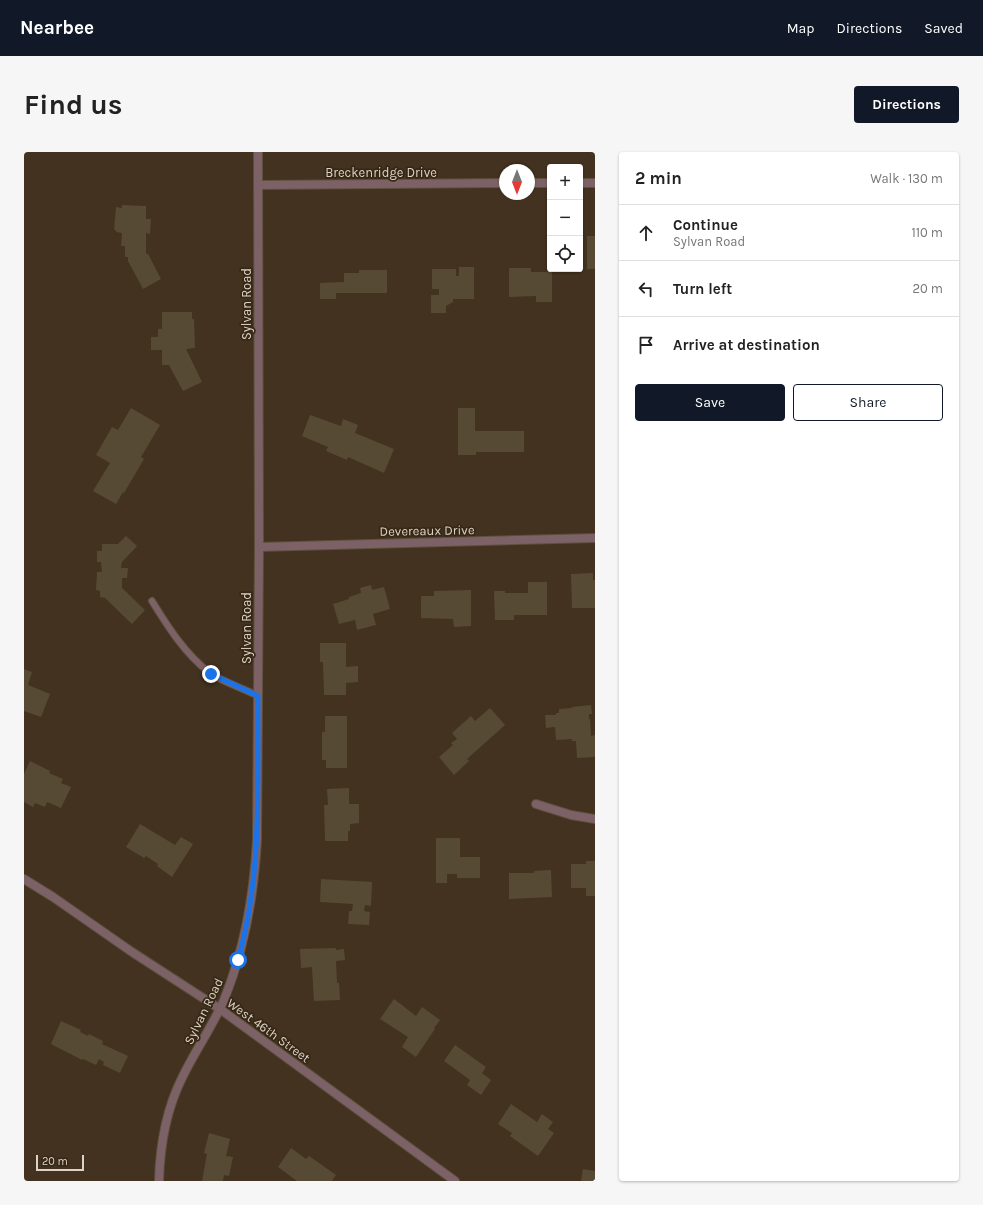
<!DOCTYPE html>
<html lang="en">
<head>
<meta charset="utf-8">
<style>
	:root { --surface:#fff; --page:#f6f6f6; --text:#222; --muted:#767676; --line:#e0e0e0; --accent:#111827 }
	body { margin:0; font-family:Karla,sans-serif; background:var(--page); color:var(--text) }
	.controls { position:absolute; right:12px; top:12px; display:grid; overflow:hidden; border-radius:4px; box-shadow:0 1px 3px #0004 }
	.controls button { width:36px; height:36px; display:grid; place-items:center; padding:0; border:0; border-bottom:1px solid var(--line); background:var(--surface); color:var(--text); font:20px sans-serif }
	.compass { position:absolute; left:475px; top:12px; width:36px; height:36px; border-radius:50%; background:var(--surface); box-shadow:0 1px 3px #0004; rotate:180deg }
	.scale { position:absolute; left:12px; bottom:10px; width:48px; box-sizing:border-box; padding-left:4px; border:2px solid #dcd2c7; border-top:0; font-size:11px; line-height:14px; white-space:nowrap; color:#dcd2c7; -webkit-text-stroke:3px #372815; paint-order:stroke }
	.stop { position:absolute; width:12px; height:12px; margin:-9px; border:3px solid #1a73e8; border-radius:50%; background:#fff }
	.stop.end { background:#1a73e8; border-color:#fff; box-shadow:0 1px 4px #0008 }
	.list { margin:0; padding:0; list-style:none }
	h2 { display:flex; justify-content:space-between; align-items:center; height:52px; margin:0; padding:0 16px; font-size:17px }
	h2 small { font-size:13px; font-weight:400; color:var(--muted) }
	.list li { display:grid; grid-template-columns:26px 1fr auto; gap:12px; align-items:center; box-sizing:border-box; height:56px; padding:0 16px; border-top:1px solid var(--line) }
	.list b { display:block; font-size:15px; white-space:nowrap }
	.list p { margin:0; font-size:13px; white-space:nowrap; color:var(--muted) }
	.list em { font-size:13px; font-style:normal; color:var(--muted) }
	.actions { display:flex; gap:8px; padding:12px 16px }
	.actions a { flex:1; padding:9px 0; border:1px solid var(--accent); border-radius:4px; text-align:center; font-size:14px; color:var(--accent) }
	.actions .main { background:var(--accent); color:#fff }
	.icon { flex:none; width:22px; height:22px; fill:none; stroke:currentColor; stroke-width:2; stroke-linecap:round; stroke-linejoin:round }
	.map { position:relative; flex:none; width:571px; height:1029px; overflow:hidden; border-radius:4px }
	header { display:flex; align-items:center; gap:24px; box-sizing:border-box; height:56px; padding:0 20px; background:var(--accent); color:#fff }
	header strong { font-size:19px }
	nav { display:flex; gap:22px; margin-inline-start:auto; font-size:14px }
	.intro { display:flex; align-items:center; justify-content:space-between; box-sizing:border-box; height:96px; padding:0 24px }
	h1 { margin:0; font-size:28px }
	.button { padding:10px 18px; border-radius:4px; background:var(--accent); color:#fff; font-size:14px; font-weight:700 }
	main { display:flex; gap:24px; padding:0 24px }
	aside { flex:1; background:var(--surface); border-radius:4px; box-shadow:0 1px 3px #0004 }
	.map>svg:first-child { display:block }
</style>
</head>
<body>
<header>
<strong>Nearbee</strong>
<nav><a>Map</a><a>Directions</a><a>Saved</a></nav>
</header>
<div class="intro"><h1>Find us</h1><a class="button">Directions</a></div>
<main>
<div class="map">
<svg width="571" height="1029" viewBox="0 0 571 1029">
	<rect width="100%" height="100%" fill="#42321f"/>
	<g fill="#574a34">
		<path d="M98,53L122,54V67H127L126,82L122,81V102H124L137,127L119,137L104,109V105H101V94H97L98,81L92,80V78H90L92,55L98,56Z"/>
		<rect x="563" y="84" width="8" height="33"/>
		<path d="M435,115H450V147H429V150L422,154V161H407V143H415V137H408V117H432V124H435Z"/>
		<path d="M485,116H507V120H528V150H512V144L485,145Z"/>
		<path d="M335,118H363V141H312V147H296V131L320,130V121H335Z"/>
		<path d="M138,160H168V167H170L171,196L162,197L178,230L159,239L145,213H138V198H127V185H134V177H138Z"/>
		<path d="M107,256L136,273L117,305L120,307L100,341L99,340L92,352L69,339L86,311L72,303L88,275L94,278Z"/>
		<path d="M434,256H451V279H500V300H452V303H434Z"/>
		<path d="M286,263L317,274L319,267L334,273L331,281L370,297L360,321L324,305L323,308L302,299L304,295L278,284Z"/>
		<path d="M102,384L113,394L98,410L97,416H104L103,426H98V436L121,458L108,472L81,446L76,445V439L72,438L73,420H78L77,410H73V399H78V392H94Z"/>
		<path d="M569,421V428H571V456H548L547,422Z"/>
		<path d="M504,430H523V463H490V468H471L470,439H481V441H504Z"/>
		<path d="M347,433L348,438L360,435L366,457L349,462L352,473L333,478L331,468L315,472L309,452L325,447V445L337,441L336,436Z"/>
		<path d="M447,438V474L430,475L429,467L397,466V444H410V439Z"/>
		<path d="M296,491H322V515L334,514V530L322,531V543H300L299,510H296Z"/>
		<path d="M0,517L8,520L4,533L26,542L17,565L0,559Z"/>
		<path d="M567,553L568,562H565V567H566L567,584L571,583V605L553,606L552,589H548V587L532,588L531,575L522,576L521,563H532V561H535V557L548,556V555Z"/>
		<path d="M466,556L481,573L443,607L445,609L430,623L415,605L429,593L427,591L433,587L428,581L447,564L451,569Z"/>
		<path d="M301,564H323V616H302V608H298V580H301Z"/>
		<path d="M6,609L26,619L25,621L39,627L37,631L47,635L37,656L23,650L21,655L11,651L9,655L0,650V622Z"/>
		<path d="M325,636V652H335V671L326,672V679H324V689H301L300,653H304L303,637Z"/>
		<path d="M116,672L151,693L157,685L169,692L148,725L133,714L134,712L122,704L120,706L102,695Z"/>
		<path d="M412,686H436V705H456V726H433V722H423V731H412Z"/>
		<path d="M562,709H571V744H562V736H547V712H562Z"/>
		<path d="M527,718L528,745L485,747V721H510V719Z"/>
		<path d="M297,727L348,730L347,754L341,753L340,759L346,760L345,773L324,772L325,759H328L329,752L296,750Z"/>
		<path d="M312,796V798L320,797L321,808L312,809L313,831H315L316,848L290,849L288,815L277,816L276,797Z"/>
		<path d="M370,847L392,864L398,855L416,868L410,876L411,877L392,905L378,895L384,885L356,867Z"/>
		<path d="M37,869L57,878L56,880L64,884L65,882L79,889L78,892L104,904L96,921L79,913L80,910L75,907L72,913L59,907L58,908L27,892Z"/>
		<path d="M431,893L462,915L458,921L467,928L457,943L443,933L446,928L420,909Z"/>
		<path d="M487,952L513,970L518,962L529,970L524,977L530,981L514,1004L486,984L488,981L474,972Z"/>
		<path d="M185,981L206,987L202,1004L209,1005L205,1024L200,1023L199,1029H178L183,1002L180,1001Z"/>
		<path d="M267,996L282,1007L285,1004L312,1023L308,1029H273L254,1015Z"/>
		<path d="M559,1017L571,1019V1029H557Z"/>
	</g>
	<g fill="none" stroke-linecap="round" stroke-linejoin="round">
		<defs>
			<path id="lane" d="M128,449C144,475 161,502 186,521C197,529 221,537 234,544"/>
			<g id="street">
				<path d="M505,31H526"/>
				<path d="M556,31H571"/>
				<path d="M234,33L481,31"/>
				<path d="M235,395L571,386"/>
				<path d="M512,652L547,663L571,667"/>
				<path d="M0,727L29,745L108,800L196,857L431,1029"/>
				<path d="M135,1029C136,993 142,958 158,926C171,899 188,875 200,848C221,796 230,743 233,688L235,395L234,0"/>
			</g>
		</defs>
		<use href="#lane" stroke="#5e4f3d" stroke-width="8"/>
		<use href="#street" stroke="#5e4f3d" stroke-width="10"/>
		<use href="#lane" stroke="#7c6267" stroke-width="6"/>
		<use href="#street" stroke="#7c6267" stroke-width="8"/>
	</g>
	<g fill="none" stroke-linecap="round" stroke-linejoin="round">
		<path stroke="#1a73e8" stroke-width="5" d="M187,522L234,544C233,632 239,721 214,808"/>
	</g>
	<g text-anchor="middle" stroke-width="3.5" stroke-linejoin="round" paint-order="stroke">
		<g font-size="13" fill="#dcd2c7" stroke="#372815">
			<text x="357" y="25">Breckenridge Drive</text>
			<text transform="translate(222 152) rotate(-90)" y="5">Sylvan Road</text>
			<text transform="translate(403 378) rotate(-1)" y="5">Devereaux Drive</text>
			<text transform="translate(222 476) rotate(-90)" y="5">Sylvan Road</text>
			<text transform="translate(179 859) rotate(-64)" y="5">Sylvan Road</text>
			<text transform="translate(245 878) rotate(36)" y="5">West 46th Street</text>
		</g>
	</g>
</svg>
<div class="controls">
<button>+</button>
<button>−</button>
<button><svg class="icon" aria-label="locate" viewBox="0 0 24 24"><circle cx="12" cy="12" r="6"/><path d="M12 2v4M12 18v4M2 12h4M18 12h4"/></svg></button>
</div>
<svg class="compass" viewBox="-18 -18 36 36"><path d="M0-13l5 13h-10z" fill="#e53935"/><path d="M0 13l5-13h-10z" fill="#767676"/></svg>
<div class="scale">20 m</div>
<div class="stop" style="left:214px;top:808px"></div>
<div class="stop end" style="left:187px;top:522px"></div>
</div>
<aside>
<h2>2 min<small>Walk · 130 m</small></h2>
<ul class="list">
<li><svg class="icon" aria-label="ahead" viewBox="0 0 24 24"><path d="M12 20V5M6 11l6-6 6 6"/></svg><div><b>Continue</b><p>Sylvan Road</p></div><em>110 m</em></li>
<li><svg class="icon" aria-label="left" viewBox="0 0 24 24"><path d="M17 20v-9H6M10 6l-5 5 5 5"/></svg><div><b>Turn left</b></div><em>20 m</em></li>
<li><svg class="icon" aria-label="arrive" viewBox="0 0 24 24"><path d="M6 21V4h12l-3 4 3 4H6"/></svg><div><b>Arrive at destination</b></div></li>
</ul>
<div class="actions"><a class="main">Save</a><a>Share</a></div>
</aside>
</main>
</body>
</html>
